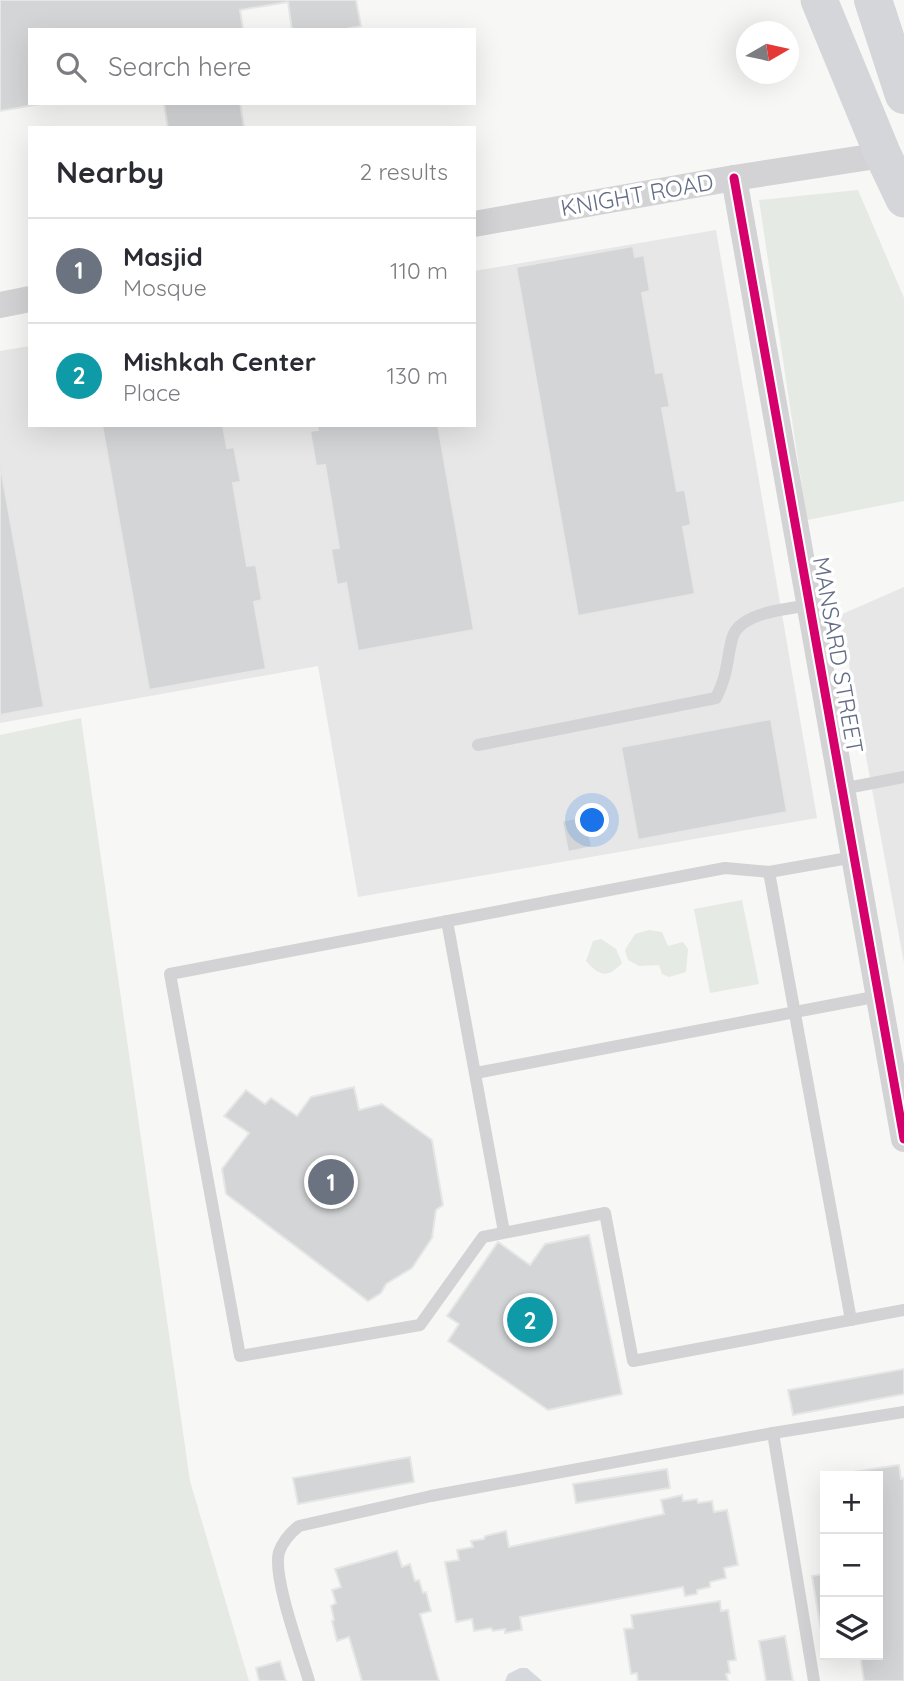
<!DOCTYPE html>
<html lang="en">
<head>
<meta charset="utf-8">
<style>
	:root { --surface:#fff; --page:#f7f7f7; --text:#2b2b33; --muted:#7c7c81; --line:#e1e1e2; --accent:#2563eb }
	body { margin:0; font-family:Quicksand,sans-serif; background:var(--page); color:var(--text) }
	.controls { position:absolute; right:21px; bottom:21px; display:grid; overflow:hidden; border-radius:0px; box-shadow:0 7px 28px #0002 }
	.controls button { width:63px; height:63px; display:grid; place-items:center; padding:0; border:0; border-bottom:2px solid var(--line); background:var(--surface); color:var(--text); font:35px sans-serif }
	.compass { position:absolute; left:736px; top:21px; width:63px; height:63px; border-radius:50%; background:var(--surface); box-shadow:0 7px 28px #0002; rotate:81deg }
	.you { position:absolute; left:593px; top:821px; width:24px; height:24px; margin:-18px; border:5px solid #fff; border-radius:50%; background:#1a73e8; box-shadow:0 0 0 10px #1a73e833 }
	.badge { display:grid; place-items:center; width:46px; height:46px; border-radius:50%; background:var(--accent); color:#fff; font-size:23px; font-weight:700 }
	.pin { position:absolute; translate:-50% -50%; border:4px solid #fff; box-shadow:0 2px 7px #0006 }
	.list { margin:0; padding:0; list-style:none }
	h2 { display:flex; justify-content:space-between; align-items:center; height:91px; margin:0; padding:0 28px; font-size:30px }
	h2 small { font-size:23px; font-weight:400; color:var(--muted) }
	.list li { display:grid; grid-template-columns:46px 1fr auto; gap:21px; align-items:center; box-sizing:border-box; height:105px; padding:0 28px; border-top:2px solid var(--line) }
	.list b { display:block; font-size:26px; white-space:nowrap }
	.list p { margin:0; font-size:23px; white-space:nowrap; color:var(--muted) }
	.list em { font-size:23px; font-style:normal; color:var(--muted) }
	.icon { flex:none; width:38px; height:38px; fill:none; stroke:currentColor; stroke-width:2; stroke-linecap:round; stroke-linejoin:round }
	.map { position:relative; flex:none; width:904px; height:1681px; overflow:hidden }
	.search { position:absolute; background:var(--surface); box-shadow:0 7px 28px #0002; left:28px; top:28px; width:448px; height:77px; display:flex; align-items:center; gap:18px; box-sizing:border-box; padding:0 24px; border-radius:0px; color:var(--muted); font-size:26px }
	.panel { position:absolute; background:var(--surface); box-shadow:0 7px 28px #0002; left:28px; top:126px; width:448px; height:301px; border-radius:0px }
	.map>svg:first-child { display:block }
</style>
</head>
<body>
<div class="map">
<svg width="904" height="1681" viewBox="0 0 904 1681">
	<rect width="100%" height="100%" fill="#f7f7f6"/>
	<g fill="#e7e7e8">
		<path d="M716,230L817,818L358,897L318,666L0,723V351L30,346V425H474V271Z"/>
		<path d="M904,587V963L840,615Z"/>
	</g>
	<g fill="#e5eae4">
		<path d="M858,190L904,298V501L807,520L759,200Z"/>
		<path d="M81,718L190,1481L249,1681H0V735Z"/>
		<path d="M742,900L759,984L710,993L694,909Z"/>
		<path d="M649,930L662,932L668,946L683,942L688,949L686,972L669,977L662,974L659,965L639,966L628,960L625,950L635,934Z"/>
		<path d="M601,939L616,949L622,963C608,979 599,976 586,961L593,941Z"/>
	</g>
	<path fill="#d5d9de" d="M520,1668H527L542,1681H505L508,1674Z"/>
	<g fill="#d4d5d7" stroke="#e6e6e6" stroke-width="2">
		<path d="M0,0H356L361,26L341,30H292L288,2L240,10L243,30H30V103H46L0,111Z"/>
		<path d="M164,103H240L244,128H168Z"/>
		<path d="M633,246L635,257L644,255L650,291L642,293L656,373L663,372L670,407L662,408L677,491L685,490L691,525L683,527L695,594L578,616L516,267Z"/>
		<path d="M102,425H223L227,448L234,447L241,482L233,483L247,566L256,565L262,600L254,602L266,669L149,690Z"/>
		<path d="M317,425H438L474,630L358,651L346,583L337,585L331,549L339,548L325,465L316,466L310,431L318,430Z"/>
		<path d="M0,463L44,707L0,715Z"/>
		<path d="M771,719L787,812L638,840L621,747Z"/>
		<path d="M585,816L592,847L568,852L562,821Z"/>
		<path d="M354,1087L359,1110L382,1104L432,1140L443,1205L436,1210L432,1238L412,1268L386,1284L381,1293L368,1301L226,1194L222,1169L249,1133L224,1116L246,1090L265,1104L271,1098L297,1116L311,1097Z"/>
		<path d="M589,1235L622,1394L548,1410L448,1341L459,1324L447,1316L498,1242L530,1265L545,1244Z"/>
		<path d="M904,1369V1394L793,1415L788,1390Z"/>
		<path d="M410,1457L414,1482L298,1504L293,1478Z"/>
		<path d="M899,1465L901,1479L904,1478V1681H864L860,1655H878V1476H839V1474Z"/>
		<path d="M667,1469L670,1488L576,1503L573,1484Z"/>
		<path d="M682,1495L683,1501L697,1499L698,1503L712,1501L714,1512L727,1510L738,1565L724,1568L726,1578L710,1582V1587L697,1590V1594L685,1596L683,1587L520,1617L522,1630L505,1633V1629L493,1631L491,1628L474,1631L472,1619L456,1622L445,1562L459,1560L457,1550L473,1547L471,1541L484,1539L485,1536L506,1531L509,1547L664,1514L661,1500Z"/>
		<path d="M397,1551L402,1567L410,1564L415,1581L419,1580L423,1593L426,1592L431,1611L420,1614L439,1681H362L349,1637L337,1641L332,1621L334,1620L331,1606L336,1603L332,1590L341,1587L335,1569Z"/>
		<path d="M825,1574V1654L812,1576Z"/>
		<path d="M720,1601L721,1611L728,1610L736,1660L728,1661L730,1673L726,1674L728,1681H638L637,1673L631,1674L624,1629L633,1628L631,1615Z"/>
		<path d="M785,1636L793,1681H766L759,1641Z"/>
		<path d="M280,1661L286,1681H259L256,1668Z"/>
	</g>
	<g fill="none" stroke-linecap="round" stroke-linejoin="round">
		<g stroke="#d3d3d5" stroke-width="12">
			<path d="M478,745L716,698C728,674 726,663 732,639C738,612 788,609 810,605"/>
			<path d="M842,789L904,777"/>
			<path d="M854,857L769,872L725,868L170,974L240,1356L420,1325L483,1237L605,1213L633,1361L904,1310"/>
			<path d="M769,872L851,1320"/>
			<path d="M447,921L504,1232"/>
			<path d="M476,1073L879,996"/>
			<path d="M773,1433L814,1681"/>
			<path d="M309,1681C301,1654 272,1576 279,1552C283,1541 290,1533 299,1526L431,1496L773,1433L904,1412"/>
		</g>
		<g stroke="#d3d3d5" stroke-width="26">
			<path d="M734,178L904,1139"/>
			<path d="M474,224L734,178L883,155"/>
			<path d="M0,305L30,299"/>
		</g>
		<path stroke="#d5d6da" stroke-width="37" d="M819,0L883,155L904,199"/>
		<path stroke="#d5d6da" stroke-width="38" d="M873,0L904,95"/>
		<defs>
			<path id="cycleway" d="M734,178L904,1139"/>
		</defs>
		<use href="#cycleway" stroke="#fff" stroke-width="13"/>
		<use href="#cycleway" stroke="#d6006c" stroke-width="9"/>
	</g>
	<g text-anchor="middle" stroke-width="7" stroke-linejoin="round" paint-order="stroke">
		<g font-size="23" fill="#656e88" stroke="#fff">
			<text transform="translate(637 195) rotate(-10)" y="8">KNIGHT ROAD</text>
			<text transform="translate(838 655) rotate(80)" y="8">MANSARD STREET</text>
		</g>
	</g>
</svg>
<div class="controls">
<button>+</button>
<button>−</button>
<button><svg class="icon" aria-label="layers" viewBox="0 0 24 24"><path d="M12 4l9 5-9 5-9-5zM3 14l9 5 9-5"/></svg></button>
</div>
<svg class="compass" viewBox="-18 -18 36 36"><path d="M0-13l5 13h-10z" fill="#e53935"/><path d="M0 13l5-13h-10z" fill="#7c7c81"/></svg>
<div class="you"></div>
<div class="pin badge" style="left:331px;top:1182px;background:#6b7280">1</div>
<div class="pin badge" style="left:530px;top:1320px;background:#0f9aa8">2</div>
<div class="search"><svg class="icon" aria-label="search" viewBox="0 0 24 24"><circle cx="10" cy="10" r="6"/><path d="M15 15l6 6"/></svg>Search here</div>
<section class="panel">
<h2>Nearby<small>2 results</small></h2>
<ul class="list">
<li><span class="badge" style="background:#6b7280">1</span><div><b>Masjid</b><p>Mosque</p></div><em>110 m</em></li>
<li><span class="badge" style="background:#0f9aa8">2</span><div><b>Mishkah Center</b><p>Place</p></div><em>130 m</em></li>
</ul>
</section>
</div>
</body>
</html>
